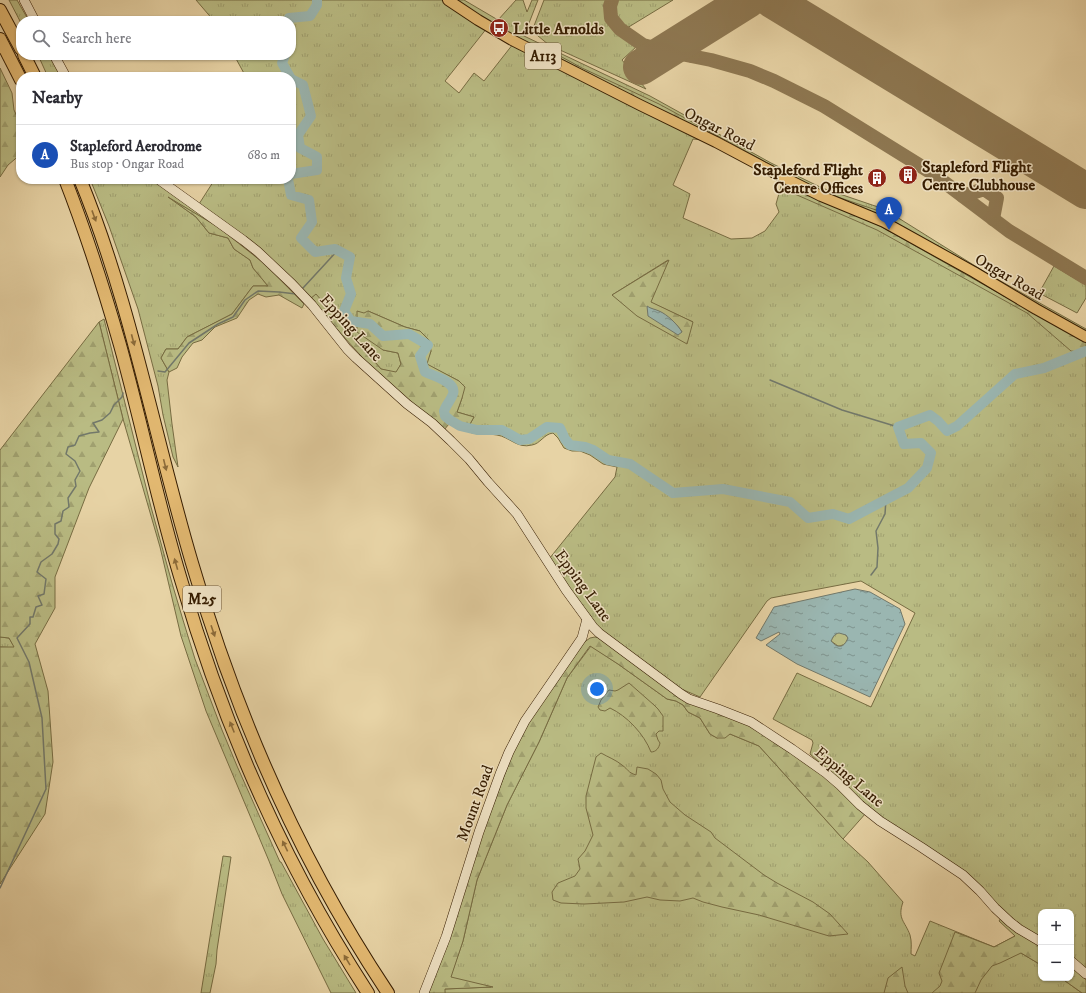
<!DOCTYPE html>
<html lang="en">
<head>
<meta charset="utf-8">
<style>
	:root { --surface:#fff; --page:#f7f7f7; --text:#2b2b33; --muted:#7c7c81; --line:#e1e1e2; --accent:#d93025 }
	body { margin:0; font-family:"IM FELL DW Pica",serif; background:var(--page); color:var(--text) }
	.controls { position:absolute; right:12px; bottom:12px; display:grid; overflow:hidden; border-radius:8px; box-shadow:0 1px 3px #0004 }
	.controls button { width:36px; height:36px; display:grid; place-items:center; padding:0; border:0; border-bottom:1px solid var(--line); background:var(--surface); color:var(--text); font:20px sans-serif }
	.you { position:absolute; left:597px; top:689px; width:14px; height:14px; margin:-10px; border:3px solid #fff; border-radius:50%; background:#1a73e8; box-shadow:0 0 0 6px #1a73e833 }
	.badge { display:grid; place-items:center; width:26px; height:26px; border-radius:50%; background:var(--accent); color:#fff; font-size:13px; font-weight:700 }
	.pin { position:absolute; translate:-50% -33px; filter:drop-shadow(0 1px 2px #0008) }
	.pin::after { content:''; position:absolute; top:21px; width:14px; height:12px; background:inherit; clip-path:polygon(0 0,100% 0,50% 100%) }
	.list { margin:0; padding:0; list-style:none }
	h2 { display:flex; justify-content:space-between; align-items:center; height:52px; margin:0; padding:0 16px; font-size:17px }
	h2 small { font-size:13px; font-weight:400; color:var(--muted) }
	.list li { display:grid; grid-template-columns:26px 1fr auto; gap:12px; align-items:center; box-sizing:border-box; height:60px; padding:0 16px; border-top:1px solid var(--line) }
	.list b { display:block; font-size:15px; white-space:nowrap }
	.list p { margin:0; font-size:13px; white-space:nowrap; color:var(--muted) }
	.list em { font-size:13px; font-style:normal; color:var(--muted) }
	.icon { flex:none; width:22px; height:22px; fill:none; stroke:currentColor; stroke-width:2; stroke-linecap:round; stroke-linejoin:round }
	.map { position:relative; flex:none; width:1086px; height:993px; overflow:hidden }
	.search { position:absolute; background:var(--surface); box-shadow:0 1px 3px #0004; left:16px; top:16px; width:280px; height:44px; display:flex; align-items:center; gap:10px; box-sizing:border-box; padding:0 14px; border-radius:16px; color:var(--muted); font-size:15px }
	.panel { position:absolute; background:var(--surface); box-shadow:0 1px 3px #0004; left:16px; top:72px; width:280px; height:112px; border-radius:16px }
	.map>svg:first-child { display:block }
</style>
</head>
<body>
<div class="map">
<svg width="1086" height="993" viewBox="0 0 1086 993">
	<defs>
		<pattern id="grass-tufts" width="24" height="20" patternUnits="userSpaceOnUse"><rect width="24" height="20" fill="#b9bb83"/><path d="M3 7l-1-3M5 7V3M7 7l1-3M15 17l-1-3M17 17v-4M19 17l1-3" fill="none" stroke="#a0a06f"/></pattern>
		<pattern id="forest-firs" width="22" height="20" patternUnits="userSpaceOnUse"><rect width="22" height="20" fill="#b9bb83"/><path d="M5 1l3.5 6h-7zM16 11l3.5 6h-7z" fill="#a0a06f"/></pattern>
		<pattern id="water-ripples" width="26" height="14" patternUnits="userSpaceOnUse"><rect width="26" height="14" fill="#9ab6b1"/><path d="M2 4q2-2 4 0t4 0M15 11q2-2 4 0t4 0" fill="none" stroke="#7e938e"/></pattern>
	</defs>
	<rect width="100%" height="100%" fill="#e7d3a5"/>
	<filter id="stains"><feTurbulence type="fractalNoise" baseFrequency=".005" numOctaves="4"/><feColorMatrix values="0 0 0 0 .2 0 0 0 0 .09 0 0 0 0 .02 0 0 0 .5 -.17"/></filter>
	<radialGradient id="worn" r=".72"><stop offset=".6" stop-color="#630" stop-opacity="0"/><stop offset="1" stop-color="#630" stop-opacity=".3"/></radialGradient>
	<g fill="url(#grass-tufts)" stroke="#776c42" fill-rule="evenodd">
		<path d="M9,0H17L29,21H21V23Z"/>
		<path d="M196,0H464L498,20L516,0H523L527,12L532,0H538L524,36L650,96L771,163L822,188L884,209L988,274L1086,329V970L1071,957V912H1041V938L1022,926L997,906L882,819L810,754L813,743L812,740L773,719L797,673L871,707L915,613L861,581L771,598L767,601L700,697L679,688L596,626L549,559L615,477L617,467L603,464L590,455L580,451H572L564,448L558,438L553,433C544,434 540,444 532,445C517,449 510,437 497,435C485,433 479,436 466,431L474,417L457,412L462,398L459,381L426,364L431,351L420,331L405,327L368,311L383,350L398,353L401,364L396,373L381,369L316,295L310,299L199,204L215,179H291V77H246L234,55H291V21H214ZM487,28L513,44L484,81L474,73L459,93L445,81ZM693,139L703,140L782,183L776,204L779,212L765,231L752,238L731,239L683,218L690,194L673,185ZM668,260L650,302L693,322L612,295Z"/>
		<path d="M544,0H606L605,13L612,28L625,39L637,46L622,60L646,89L549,45L532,31Z"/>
		<path d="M616,0H673L627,28C615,18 614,16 616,0Z"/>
		<path d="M38,55H49L62,77H48Z"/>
		<path d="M90,179H154L218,227L174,201L196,217L209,233L228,238L234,249L250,260L253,268L268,286H253L232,314L187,337L178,349H166L161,358L169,372L167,380L172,424L178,467L173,457L163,415L158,386L138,309L109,226Z"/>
		<path d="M1054,266L1086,285V298L1077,313L1039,293Z"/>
		<path d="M104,319L151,507L172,583L183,620L195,659L222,730L237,766L280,862H281L323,939L356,993H331L282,894L269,861L206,711L181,636L160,547L123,419L99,322Z"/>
		<path d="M839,632L846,635L848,638C846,643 844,646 838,646L831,641C833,637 834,634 839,632Z"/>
		<path d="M0,637L9,638L15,648L0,647Z"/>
		<path d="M591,646L618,664L667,699L676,701L683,705L688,712L700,718L710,734L717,738L730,734L759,746L843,839L868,862L903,902C897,919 905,921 910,935C912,942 911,948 911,954L915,956L930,921L994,947L1015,936L1021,953L1041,965V978H1061L1082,993H445L444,989L491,987L450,978L463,941L477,880L507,805L539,742L567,678Z"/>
		<path d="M223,856L231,857L217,950L216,964L210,993H201Z"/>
	</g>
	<g fill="url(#forest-firs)" stroke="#776c42" fill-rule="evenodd">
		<path d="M538,44L582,68L659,104L786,173L823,192L879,211L881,216L828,197L666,114L554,55Z"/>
		<path d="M0,68L12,93L14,110L21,125V154L8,165L0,177Z"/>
		<path d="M782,183L880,226L1055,325L1086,341V353L1071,351L1027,313L877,230L781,188Z"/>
		<path d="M168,197L218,227L266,265L304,304L302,308L279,295L266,297L258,294L249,300L237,318L215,327L202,340L193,343L182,357L177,368L169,372L161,358L166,349H178L187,337L232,314L253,286H268L253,268L250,260L234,249L228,238L209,233L196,217Z"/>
		<path d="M669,260L651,302L693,322L687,344L637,316L612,295ZM647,307C651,309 656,310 660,312C668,316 677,324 682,332Z"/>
		<path d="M316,294L381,369L396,372L401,364L398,353L383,350L357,332V311L364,313L368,311L405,327L420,331L430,341L431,351L427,364L459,381L465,387L462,398L457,412L474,417L466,431L449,424L444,430L370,366L310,299Z"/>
		<path d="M99,322L123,419L89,488L55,577V608L35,644L48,691L53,762L52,768L45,814L0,884V647H14L9,638L0,637V450Z"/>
		<path d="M595,637L600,638L664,685L750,724L840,786L866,813L843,839L759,746L730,734L725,738H717L710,734L700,718L688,712L683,705L676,701L667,699L618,664L590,646L567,678L539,742L507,805L477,880L463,941L451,977L493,987L445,989V993H427L484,829L520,734L583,643L590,638Z"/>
		<path d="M629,683L654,705L658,709L663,716V731H659L656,734L658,740L660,743C659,748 656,752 651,752C644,734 627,716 610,708L605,711L600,710L598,707L601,700L609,690L615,691L618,690Z"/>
		<path d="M601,753C608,757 616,760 622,765C629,770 627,772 636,775L637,767L648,769L656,774L661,780L663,789L670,802L685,815L711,832L715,838L764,875L777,883L813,902L830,914L848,934L829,936L759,915L722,907L703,902L693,898L680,901L660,900L647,897L624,902L584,904L561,903L553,900L552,892L558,883L575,876L580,869L578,859L585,851L593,835L586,808V796L596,757Z"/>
		<path d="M1001,918L1041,946V965L1021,953L1000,963L992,966L981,980L975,993H932L940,986L942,981L939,973L955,932L994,947L1015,936L999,921Z"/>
		<path d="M1071,965L1086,980V993H1082L1061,978H1071Z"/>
		<path d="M902,967L905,986L908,993H884L888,978Z"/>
	</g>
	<g fill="url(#water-ripples)" stroke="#72786a" fill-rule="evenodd">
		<path d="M647,306C651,309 655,309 659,311C667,314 678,325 682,332L678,335L648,316Z"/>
		<path d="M855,589L870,592L900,609L905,624L870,697L797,664L766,645L780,634L779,632L761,641L756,638L774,607ZM839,633L846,635L848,638C844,648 838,649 831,641C833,637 834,634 839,633Z"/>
	</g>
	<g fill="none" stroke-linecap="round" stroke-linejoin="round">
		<g stroke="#72786a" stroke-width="1.5">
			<path d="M303,288L338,250"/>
			<path d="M158,371L165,372L189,343L218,324L233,317L245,300L258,291L279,292L296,294"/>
			<path d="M770,380L842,410L898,427"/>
			<path d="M871,575L877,567L878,548L876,531L885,514L886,499"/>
			<path d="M0,888L46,789L42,718L29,662L17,638L30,624V617H33L36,607L42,605L38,596L44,594L46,579L37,572L41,562L52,554L58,544L59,539L55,534V524L61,521L63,511L69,507L68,498L76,486L75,480L80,471L75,461L66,454L68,447L75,445L79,436L90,433L99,432L93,423L102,420L110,413L114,405L122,397L123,393"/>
		</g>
		<g stroke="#9ab6b1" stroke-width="10">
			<path d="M289,21V18L310,16L317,5V0"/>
			<path d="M285,55L282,63L290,77"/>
			<path d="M291,79L303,85L311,116L298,135L300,148L317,157V170L291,174"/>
			<path d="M288,179L291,195L309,200L312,222L301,238L315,252L335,249L350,257L346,278L351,294L344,311L351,321L370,324L383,336L409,334L428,345L420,356L425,372C434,376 457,382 453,394C451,400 446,405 444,411L445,416L450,420L460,426L477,430H502L520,440L529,439L547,427L560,428L565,439L570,445L585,447L593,450L608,460L630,464L673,493L723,489L790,502L808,518L833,514L849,519L908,488L927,468L931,453L921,443L904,444L898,427L930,415L938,421L947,431L957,426L1015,374L1044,368L1086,351"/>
		</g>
		<g stroke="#8e7852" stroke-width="14">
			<path d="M612,0L610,6L611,18L620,29L643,45L666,51L711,60L750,71L774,81L824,106L932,173L1009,231L1086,278"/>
			<path d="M685,40C681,44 681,48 684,53L693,56"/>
			<path d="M963,196L984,189L997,198L993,219"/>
		</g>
		<g stroke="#8e7852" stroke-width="36">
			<path d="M772,0L1086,191"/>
			<path d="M641,67L748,0"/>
		</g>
		<defs>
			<g id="secondary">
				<path d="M24,0L35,21"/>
				<path d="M54,55L66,77"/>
				<path d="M158,179L243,240L257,251L292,284L312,305L347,349L356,358L407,404L432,423L451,441L469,459L488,482L517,514L566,590L593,627L599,633L681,694L689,699L718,709L751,722L792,749L826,773L840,785L860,805L880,821L921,847L963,875L980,891L995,908L1010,922L1019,929L1041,942"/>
				<path d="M1071,961L1086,974"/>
				<path d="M424,993L446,937L479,832L500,774L509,752L525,721L582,638L587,619"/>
			</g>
			<path id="primary" d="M448,0L478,20L512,40L640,105L716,142L763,167L821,196L884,222L974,272L1036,309L1086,337"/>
			<g id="highway">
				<path d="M0,10L21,49"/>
				<path d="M0,39L21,80"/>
				<path d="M24,55L35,77"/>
				<path d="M65,179C86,233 104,289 120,345C142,424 158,505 182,583C224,727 286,867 368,993"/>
				<path d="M80,179C131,303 154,435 192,563C236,715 300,861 388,993"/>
			</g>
		</defs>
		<use href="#secondary" stroke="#351c00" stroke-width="10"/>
		<use href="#primary" stroke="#351c00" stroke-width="12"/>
		<use href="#highway" stroke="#351c00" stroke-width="14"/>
		<use href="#secondary" stroke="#efe2c4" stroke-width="9"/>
		<use href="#primary" stroke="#e4ba72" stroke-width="10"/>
		<use href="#highway" stroke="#e4ba72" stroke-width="12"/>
	</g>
	<defs><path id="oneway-solid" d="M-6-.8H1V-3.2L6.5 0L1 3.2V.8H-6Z"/></defs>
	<g fill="#8c6b39">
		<use href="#oneway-solid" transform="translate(94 216) rotate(70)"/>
		<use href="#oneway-solid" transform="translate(133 340) rotate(75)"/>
		<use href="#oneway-solid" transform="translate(165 465) rotate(76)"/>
		<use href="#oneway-solid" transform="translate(176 564) rotate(-106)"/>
		<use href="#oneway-solid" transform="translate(213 631) rotate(71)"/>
		<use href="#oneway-solid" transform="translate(232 727) rotate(-112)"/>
		<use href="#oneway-solid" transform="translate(285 846) rotate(-116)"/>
		<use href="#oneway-solid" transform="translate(347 960) rotate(-121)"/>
	</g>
	<defs>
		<symbol id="bus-disc" viewBox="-11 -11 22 22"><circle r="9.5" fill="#8f2418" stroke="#efe2c4"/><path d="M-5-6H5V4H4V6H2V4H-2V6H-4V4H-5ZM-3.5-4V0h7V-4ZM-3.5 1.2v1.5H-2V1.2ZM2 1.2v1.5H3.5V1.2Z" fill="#fff"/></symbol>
		<symbol id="building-disc" viewBox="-11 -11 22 22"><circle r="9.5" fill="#8f2418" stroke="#efe2c4"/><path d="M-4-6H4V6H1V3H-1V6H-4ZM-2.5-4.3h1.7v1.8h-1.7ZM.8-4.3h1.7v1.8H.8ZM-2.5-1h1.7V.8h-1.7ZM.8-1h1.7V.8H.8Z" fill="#fff"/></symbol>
	</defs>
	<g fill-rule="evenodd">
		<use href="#bus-disc" x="488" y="17" width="22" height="22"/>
		<use href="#building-disc" x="897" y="164" width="22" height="22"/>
		<use href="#building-disc" x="866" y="167" width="22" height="22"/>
	</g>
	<g text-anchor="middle" stroke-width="3" stroke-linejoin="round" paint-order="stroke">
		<g fill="#efe2c4" stroke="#6d573b" stroke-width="1">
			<rect x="525" y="43" width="36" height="26" rx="3"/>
			<rect x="183" y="586" width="38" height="26" rx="3"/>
		</g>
		<g font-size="15" font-weight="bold" fill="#351c00">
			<text x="543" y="61">A113</text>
			<text x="202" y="604">M25</text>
		</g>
		<g font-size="16" font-weight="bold" fill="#351c00" stroke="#efe2c4" text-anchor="start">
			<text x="513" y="34">Little Arnolds</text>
			<text x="922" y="172">Stapleford Flight<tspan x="922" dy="18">Centre Clubhouse</tspan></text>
			<text x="863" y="175" text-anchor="end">Stapleford Flight<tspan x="863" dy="18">Centre Offices</tspan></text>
		</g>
		<g font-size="16" fill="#351c00" stroke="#efe2c4">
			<text transform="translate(720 128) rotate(27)" y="6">Ongar Road</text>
			<text transform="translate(1010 276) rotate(30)" y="6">Ongar Road</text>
			<text transform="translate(352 327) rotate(48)" y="6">Epping Lane</text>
			<text transform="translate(584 585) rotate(54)" y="6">Epping Lane</text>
			<text transform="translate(850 776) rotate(40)" y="6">Epping Lane</text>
			<text transform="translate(474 803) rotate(-70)" y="6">Mount Road</text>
		</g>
	</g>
	<rect width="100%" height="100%" filter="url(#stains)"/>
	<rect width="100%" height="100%" fill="url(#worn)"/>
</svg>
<div class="controls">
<button>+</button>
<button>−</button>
</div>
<div class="you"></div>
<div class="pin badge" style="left:889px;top:230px;background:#1a4fb4">A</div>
<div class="search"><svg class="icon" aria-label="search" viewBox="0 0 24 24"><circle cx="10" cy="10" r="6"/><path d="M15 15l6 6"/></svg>Search here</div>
<section class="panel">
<h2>Nearby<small></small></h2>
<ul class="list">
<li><span class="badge" style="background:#1a4fb4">A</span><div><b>Stapleford Aerodrome</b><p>Bus stop · Ongar Road</p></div><em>680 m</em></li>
</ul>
</section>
</div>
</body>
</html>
